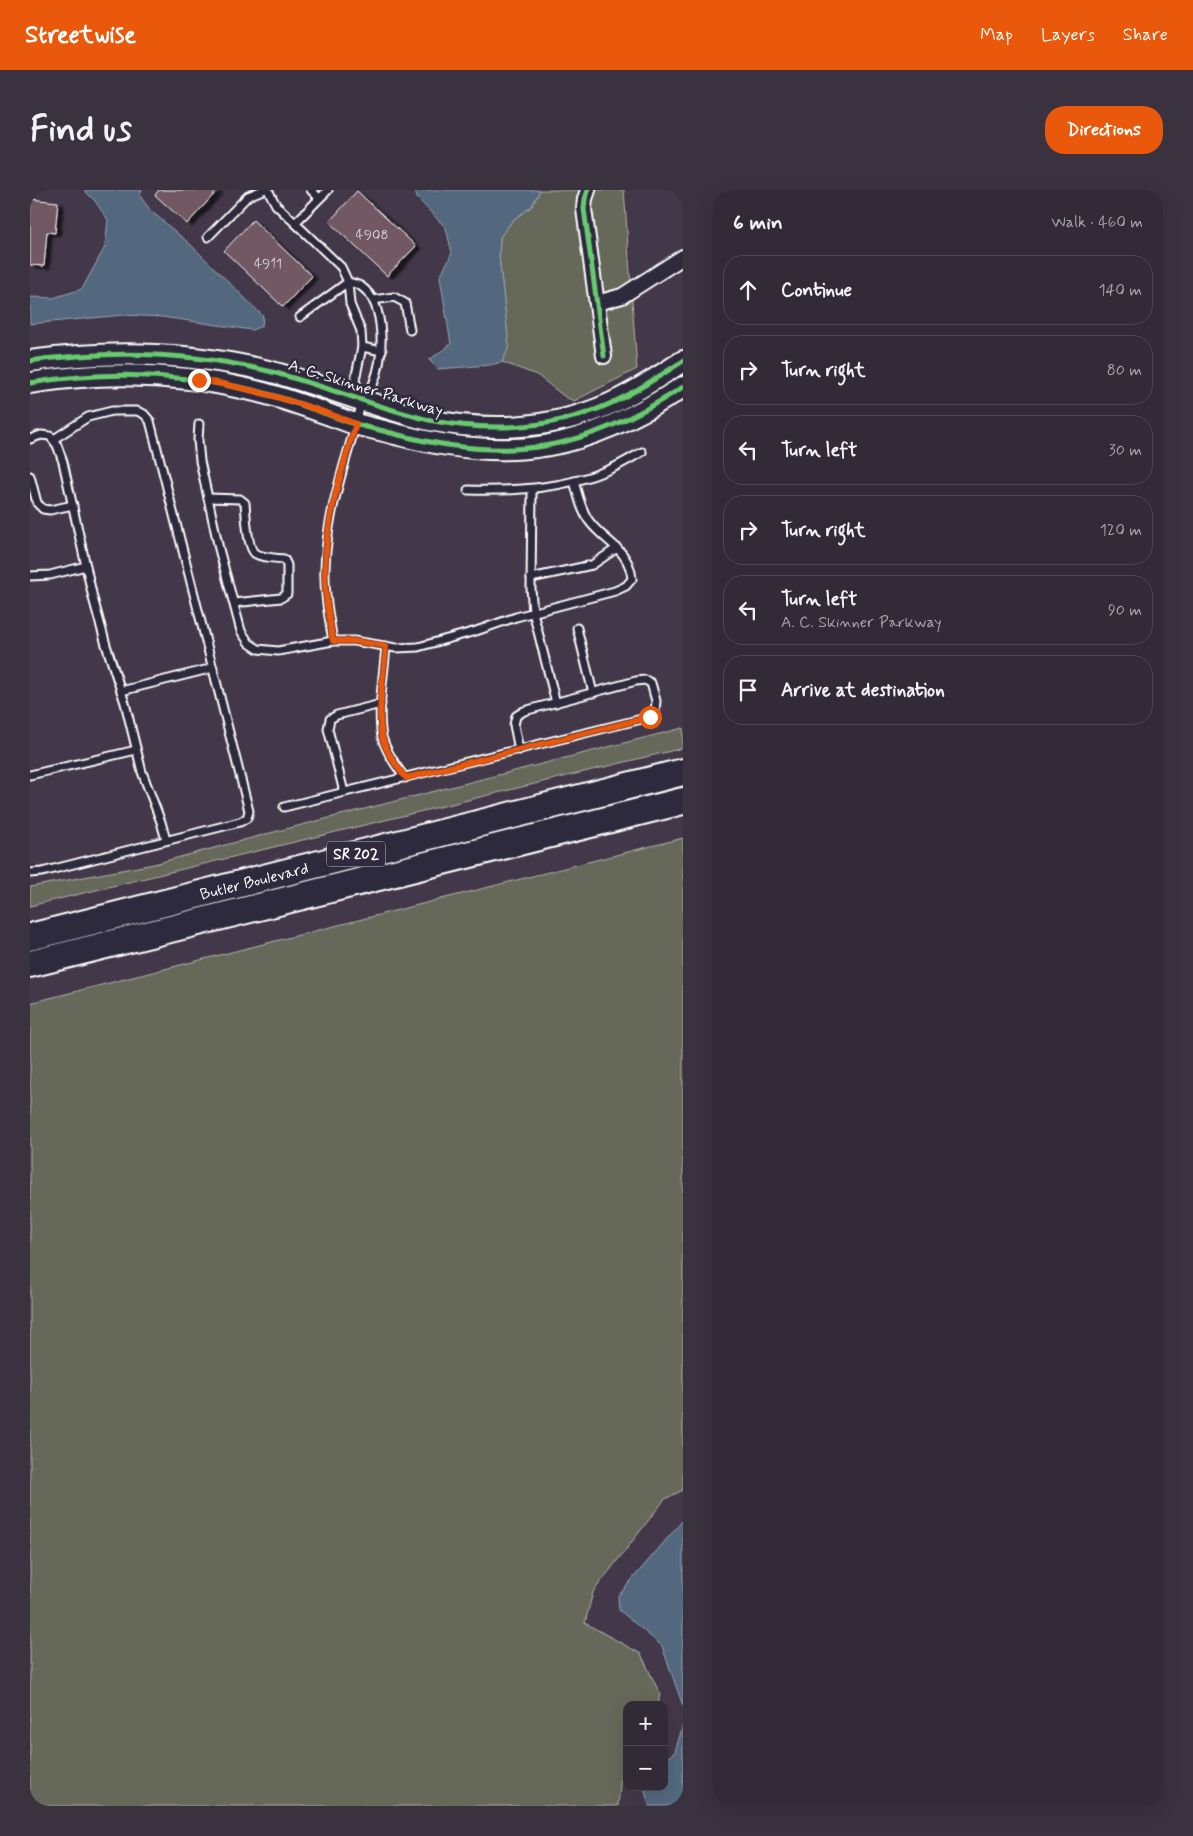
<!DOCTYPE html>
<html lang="en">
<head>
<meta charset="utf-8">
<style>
	:root { --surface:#322a37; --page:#3a323f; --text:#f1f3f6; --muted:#a8a7ad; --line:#4d4652; --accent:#ea580c }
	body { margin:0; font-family:Mynerve,sans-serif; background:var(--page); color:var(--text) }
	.controls { position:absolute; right:15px; bottom:15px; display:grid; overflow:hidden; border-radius:10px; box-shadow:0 5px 20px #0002 }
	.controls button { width:45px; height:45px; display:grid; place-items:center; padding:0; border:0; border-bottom:1px solid var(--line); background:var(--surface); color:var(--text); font:25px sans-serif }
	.stop { position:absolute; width:15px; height:15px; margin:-11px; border:4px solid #ea580c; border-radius:50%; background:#fff }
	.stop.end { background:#ea580c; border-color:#fff; box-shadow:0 1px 5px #0008 }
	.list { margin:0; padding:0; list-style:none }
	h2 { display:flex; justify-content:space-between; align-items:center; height:65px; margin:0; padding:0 20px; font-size:21px }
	h2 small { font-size:16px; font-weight:400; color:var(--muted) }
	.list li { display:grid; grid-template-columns:32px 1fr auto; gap:15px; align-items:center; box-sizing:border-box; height:70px; margin:0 10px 10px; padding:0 10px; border:1px solid var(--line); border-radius:20px }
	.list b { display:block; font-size:19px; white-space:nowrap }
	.list p { margin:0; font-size:16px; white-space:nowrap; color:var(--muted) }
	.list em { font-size:16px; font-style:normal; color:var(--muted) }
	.icon { flex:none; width:28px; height:28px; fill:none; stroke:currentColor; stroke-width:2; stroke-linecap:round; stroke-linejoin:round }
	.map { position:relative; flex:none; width:653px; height:1616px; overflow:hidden; border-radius:20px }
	header { display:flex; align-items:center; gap:30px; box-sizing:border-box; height:70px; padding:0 25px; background:var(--accent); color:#fff }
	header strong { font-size:24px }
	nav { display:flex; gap:28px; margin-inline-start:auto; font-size:18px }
	.intro { display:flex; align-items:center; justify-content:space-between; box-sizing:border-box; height:120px; padding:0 30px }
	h1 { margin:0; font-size:35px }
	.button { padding:12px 22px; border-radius:20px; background:var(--accent); color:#fff; font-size:18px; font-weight:700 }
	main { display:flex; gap:30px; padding:0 30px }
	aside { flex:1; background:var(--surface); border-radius:20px; box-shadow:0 5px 20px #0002 }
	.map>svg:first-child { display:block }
</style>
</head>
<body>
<header>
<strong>Streetwise</strong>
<nav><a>Map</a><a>Layers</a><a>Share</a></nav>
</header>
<div class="intro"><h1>Find us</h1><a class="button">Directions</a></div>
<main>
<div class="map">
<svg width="653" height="1616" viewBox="0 0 653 1616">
	<defs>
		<filter id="shadow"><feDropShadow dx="5.5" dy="3" stdDeviation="1" flood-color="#0009"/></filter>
	</defs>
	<rect width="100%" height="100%" fill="#433849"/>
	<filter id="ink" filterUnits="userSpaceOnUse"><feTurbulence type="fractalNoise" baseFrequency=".02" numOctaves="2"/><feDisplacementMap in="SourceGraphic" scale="10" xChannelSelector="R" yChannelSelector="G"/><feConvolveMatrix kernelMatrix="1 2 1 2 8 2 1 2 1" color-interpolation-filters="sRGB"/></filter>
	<g filter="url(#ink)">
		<g fill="#66695a" stroke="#b2b4ac">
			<path d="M510,0H594L607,179L544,211L535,207L507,185L472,172L479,157L469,66L470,47L483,30L502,16Z"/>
			<path d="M653,538V558L0,716V697L124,674L244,642Z"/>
			<path d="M653,648V1300L635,1309L563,1402L555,1433L611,1464L630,1504L628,1515H597V1580L591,1585L588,1616H0V813Z"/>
		</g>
		<g fill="#53677e" stroke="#98a4b2">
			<path d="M54,0H112L110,6L121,21L161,55L233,126L232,136L222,140L132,127L93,125L0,134V107L23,108L52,99L75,57L78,30L65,11Z"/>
			<path d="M385,0H510L502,16L483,30L470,47L469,66L479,157L472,172L460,175L408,179L399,170L421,154L410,87L422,63L416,38L387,8Z"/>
			<path d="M653,1330V1516L632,1456L589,1420L588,1406Z"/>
			<path d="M653,1535V1616H619L614,1597H634V1570L645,1562Z"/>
		</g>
		<g fill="#715964" stroke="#fff" filter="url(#shadow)">
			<path d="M129,0H188L157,34L125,5Z"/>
			<path d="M327,1L386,56L357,86L299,32Z"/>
			<path d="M0,9L28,12L25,43L17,42L14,76L0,75Z"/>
			<path d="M223,30L282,86L253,117L194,61Z"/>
		</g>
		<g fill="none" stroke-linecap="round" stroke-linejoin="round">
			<defs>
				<g id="service">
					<path d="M238,0L246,15L265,33"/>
					<path d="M281,0L289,8"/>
					<path d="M298,0L265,33L311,77L318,92L320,114L331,141L332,157L325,190L332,211C336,205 342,198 344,192C354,166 356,115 332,97C329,94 322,93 318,92"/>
					<path d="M178,47L218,6L233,0"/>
					<path d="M343,110L364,107L375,113L380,140"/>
					<path d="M270,127L318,92"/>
					<path d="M332,157L352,161"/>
					<path d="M169,234L168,250L170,271L189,359L211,441L219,453L228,459L248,461L303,451H324L366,458L388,457L446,441L486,427L585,401L596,396L602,389C599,358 575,353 559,331C551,320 548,305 544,291"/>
					<path d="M0,249L11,245L20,246L27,255L33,272L63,408L76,455L95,513L112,582L131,632L136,650"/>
					<path d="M0,286L7,313L13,319L20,320L43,315"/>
					<path d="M502,299L501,399L503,422L526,513"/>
					<path d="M438,300C487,301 533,299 578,280C590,275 601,268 612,262"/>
					<path d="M178,308L210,309L215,313C216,323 217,360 226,364C234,368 246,368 254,369L257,375V404L251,408L204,413"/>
					<path d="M0,386L20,385L56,376"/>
					<path d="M501,388L562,375L587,358"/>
					<path d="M547,438L563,503"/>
					<path d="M303,451C299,427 294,403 295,379C296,321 318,267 332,211"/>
					<path d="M356,456C354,484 347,520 352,547C356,562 366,576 375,588"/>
					<path d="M91,501L183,478"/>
					<path d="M0,585L106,560"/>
					<path d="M314,602L298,539L300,529L307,525L351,514"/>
					<path d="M254,617L620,527L625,522L626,511L621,493L615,490L606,491L494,521L486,526L484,535L489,560"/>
					<path d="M0,683L12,682L210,632L217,628L219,621L120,231L114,224L107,221H82L58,227L24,249"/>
				</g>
				<g id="minor">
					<path d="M558,0L555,9L554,19L574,166"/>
					<path d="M567,113L592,106L653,67"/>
				</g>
				<g id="secondary">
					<path d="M0,171C80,160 160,162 238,181C293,195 345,217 399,230C463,243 531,239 590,209C612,198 633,184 653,171"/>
					<path d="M0,193C74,181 148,183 221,200C257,208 291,222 325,234C340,238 355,241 369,245C482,274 556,260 653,197"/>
				</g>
				<g id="motorway">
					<path id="s1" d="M0,747L653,582"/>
					<path d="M0,774L653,611"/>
				</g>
			</defs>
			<use href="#service" stroke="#fff" stroke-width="11"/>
			<use href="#minor" stroke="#fff" stroke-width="18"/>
			<use href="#secondary" stroke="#fff" stroke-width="24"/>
			<use href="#motorway" stroke="#fff" stroke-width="30"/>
			<use href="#service" stroke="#2f2a3d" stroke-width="7"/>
			<use href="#minor" stroke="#2f2a3d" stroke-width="14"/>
			<use href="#secondary" stroke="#2f2a3d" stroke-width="20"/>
			<use href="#motorway" stroke="#2f2a3d" stroke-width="26"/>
			<defs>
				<g id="cycleway">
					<path d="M558,0L555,9L554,19L574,166"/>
					<path d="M0,171C80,160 160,162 238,181C293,195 345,217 399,230C463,243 531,239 590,209C612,198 633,184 653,171"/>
					<path d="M0,193C74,181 148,183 221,200C257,208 291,222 325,234C340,238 355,241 369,245C482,274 556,260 653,197"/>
				</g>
			</defs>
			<use href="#cycleway" stroke="#2f2a3d" stroke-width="8"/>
			<use href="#cycleway" stroke="#67ca6e" stroke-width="5"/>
		</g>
	</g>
	<g fill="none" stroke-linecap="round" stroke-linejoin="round" filter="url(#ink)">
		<path stroke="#ea580c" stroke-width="6" d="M169,190C223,198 275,214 326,234C311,281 296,329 295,379C294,403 299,427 303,451H324L356,456C354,484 347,520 352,547C356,562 366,576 376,588L620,527"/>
	</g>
	<g text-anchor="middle" stroke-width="5" stroke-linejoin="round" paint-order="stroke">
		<g font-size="14" fill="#dcd6d8">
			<text x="342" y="49">4908</text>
			<text x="238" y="78">4911</text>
		</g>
		<rect fill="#2f2a3d" stroke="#c1bfc5" stroke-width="1" x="297" y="651.5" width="58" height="25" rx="4"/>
		<g font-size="15" font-weight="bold" fill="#fff">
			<text x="326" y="669">SR 202</text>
		</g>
		<g font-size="16" fill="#fff" stroke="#2f2a3d">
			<text transform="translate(336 197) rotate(17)" y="6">A. C. Skinner Parkway</text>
			<text dy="6" stroke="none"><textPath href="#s1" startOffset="231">Butler Boulevard</textPath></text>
		</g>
	</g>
</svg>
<div class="controls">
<button>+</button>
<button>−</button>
</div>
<div class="stop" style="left:620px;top:527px"></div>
<div class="stop end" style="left:169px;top:190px"></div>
</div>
<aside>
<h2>6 min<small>Walk · 460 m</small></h2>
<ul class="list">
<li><svg class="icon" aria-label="ahead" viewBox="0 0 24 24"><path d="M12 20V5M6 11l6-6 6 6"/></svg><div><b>Continue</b></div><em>140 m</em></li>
<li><svg class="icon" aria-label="right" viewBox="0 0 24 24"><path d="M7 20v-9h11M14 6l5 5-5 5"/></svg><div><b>Turn right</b></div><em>80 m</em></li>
<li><svg class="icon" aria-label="left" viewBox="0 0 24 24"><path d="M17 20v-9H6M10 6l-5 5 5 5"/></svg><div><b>Turn left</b></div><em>30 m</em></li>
<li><svg class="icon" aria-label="right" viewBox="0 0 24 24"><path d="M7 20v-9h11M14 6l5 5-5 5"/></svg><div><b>Turn right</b></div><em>120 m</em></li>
<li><svg class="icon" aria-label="left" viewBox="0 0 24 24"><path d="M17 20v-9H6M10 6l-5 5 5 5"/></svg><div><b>Turn left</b><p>A. C. Skinner Parkway</p></div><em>90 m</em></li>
<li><svg class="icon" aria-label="arrive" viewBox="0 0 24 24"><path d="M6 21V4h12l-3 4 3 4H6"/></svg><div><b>Arrive at destination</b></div></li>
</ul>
</aside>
</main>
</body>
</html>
